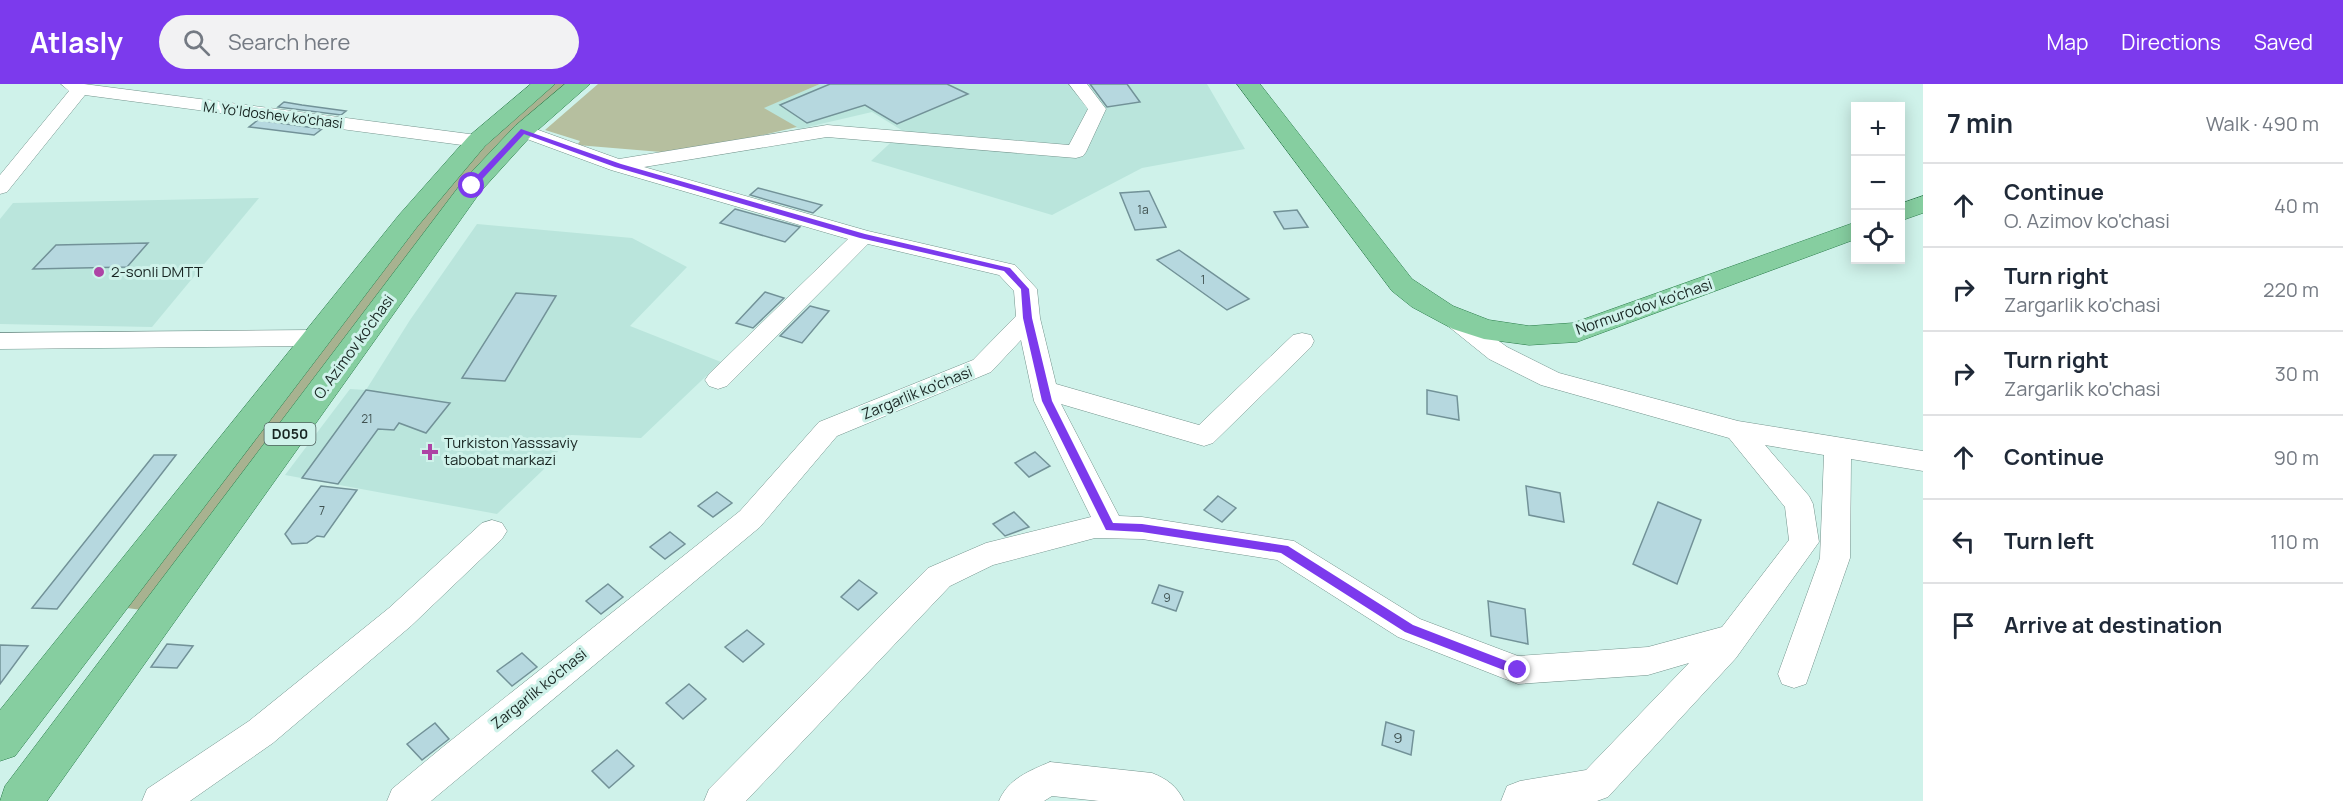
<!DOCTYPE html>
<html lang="en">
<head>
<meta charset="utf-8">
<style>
	:root { --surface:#fff; --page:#f2f2f3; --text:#1f2937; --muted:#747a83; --line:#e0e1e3; --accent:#7c3aed }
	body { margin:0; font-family:Manrope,sans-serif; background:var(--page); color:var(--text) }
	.controls { position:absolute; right:18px; top:18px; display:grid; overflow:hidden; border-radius:0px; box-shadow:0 3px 15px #0003 }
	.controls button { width:54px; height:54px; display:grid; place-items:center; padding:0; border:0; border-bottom:2px solid var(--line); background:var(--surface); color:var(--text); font:30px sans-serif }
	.stop { position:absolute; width:18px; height:18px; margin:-14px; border:4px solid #7c3aed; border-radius:50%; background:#fff }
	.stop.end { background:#7c3aed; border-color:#fff; box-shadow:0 2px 6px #0008 }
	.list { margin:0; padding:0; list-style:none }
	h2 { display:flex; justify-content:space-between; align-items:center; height:78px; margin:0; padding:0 24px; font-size:26px }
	h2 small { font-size:20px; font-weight:400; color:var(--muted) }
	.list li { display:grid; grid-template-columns:39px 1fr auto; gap:18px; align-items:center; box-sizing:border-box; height:84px; padding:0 24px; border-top:2px solid var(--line) }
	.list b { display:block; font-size:22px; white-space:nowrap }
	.list p { margin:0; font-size:20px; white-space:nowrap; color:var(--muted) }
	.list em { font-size:20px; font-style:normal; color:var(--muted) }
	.icon { flex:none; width:33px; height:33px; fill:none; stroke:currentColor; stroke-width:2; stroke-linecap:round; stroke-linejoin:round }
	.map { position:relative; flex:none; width:1923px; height:717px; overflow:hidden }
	header { display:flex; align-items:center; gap:36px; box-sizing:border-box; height:84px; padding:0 30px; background:var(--accent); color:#fff }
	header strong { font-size:28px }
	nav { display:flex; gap:33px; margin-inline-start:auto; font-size:21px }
	.search { width:420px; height:54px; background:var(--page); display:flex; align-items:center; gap:15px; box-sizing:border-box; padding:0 21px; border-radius:33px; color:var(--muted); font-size:22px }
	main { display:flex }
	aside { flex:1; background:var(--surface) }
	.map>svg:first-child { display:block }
</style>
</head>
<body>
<header>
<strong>Atlasly</strong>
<div class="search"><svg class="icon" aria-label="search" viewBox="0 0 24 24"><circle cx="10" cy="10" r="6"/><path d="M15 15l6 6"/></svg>Search here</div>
<nav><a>Map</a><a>Directions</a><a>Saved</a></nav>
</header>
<main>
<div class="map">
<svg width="1923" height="717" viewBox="0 0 1923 717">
	<rect width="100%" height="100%" fill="#cff2ea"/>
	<g fill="#bae5dc">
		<path d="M820,0H1207L1245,65L1142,84L1052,131L871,77L903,47L872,28L799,45L763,24Z"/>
		<path d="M259,114L152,243L0,240V135L13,119Z"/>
		<path d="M477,140L632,154L687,183L630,242L721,278L641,354L571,351L543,386L497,430L285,391L350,305L366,306L410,236Z"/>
	</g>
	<path fill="#b6bf9f" d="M598,0H820L764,24L797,43L746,55L661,68L577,61L580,57L545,46Z"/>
	<path fill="#a8b290" d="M554,0H568L552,12L149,527L127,524L452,97L471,75Z"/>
	<g fill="#b6d8df" stroke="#729298" stroke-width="1.5">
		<path d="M830,0H947L968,10L897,40L865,21L807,39L780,21Z"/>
		<path d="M1090,0H1127L1140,18L1107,23Z"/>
		<path d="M284,18L302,21L346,27L341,31L278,23Z"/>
		<path d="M258,36L322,45L314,51L249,43Z"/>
		<path d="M758,104L822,121L813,129L750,111Z"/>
		<path d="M1149,107L1166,143L1135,146L1120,109Z"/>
		<path d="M735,125L800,143L785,158L720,139Z"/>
		<path d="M1297,126L1308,143L1284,145L1274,128Z"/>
		<path d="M148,159L127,183L33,185L56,161Z"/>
		<path d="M1179,166L1249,215L1227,226L1157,176Z"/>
		<path d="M765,208L784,214L753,244L736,239Z"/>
		<path d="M516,209L556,212L505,297L462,294Z"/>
		<path d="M810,222L829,227L802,259L780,252Z"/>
		<path d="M366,306L450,319L426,349L399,339L394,346L378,345L338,400L302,394Z"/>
		<path d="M1427,306L1457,312L1459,336L1427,330Z"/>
		<path d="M1035,368L1050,382L1029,393L1015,379Z"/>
		<path d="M154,371H176L57,525L32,524Z"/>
		<path d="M321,402L357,406L324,453L317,452L307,459L292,460L285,450Z"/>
		<path d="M1526,402L1560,409L1564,438L1529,431Z"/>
		<path d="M717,408L732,419L713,433L698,422Z"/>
		<path d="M1218,412L1236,424L1222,438L1204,426Z"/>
		<path d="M1658,418L1701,436L1677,500L1633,480Z"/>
		<path d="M1014,428L1029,443L1005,452L993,440Z"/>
		<path d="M670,448L685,460L665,475L650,463Z"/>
		<path d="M859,496L877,509L858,526L841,513Z"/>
		<path d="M608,500L623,513L601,530L586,517Z"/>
		<path d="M1159,501L1183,508L1176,527L1152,519Z"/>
		<path d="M1488,517L1525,525L1528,560L1491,552Z"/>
		<path d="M747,546L764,560L743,578L725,563Z"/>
		<path d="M167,560L193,562L177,584L151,583Z"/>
		<path d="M0,561L28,562L0,600Z"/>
		<path d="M522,569L537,583L512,602L497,587Z"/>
		<path d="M689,600L706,615L683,635L666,619Z"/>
		<path d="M1386,638L1414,647L1411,671L1382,661Z"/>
		<path d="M435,639L449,655L422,676L407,660Z"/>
		<path d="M617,666L634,682L609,704L592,687Z"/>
	</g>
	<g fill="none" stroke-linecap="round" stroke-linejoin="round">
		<defs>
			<g id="minor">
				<path d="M61,0H84L477,51L487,57L477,63L85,11L7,108L0,110V91L69,7Z"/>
				<path d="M1069,0H1087L1106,25L1086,68L1083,72L1076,74L827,53L644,83L868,147L1015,181L1037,205L1040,234L1056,300L1199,341L1293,251L1302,249L1311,251L1314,257L1311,263L1213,359L1204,362L1061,320L1119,432L1142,433L1294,457L1420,535L1518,572L1648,563L1722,543L1789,456L1785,423L1729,354L1541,301L1489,275L1443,238L1439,233L1443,228L1451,225L1459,228L1507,263L1559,289L1738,337L1923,367V387L1851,375L1850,474L1806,600L1794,604L1782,600L1778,590L1820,474L1824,371L1765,361L1809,412L1813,420L1819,458L1736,574L1608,713L1597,717H1501L1507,702L1520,697L1586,686L1689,579L1648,591L1518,600L1398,553L1277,476L1142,455L1095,454L993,481L950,502L746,717H704L709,705L928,484L986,459L1091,433L1034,317L1021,256L991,288L837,352L760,443L431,717H387L392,705L444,662L740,427L819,338L973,276L1016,232L1014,207L999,191L868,160L727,302L718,305L709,302L705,296L709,290L848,155L611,86L516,51L513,47L516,43H530L619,75L827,41L1069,61L1088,25Z"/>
				<path d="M317,246L326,248L329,254L326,260L317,262L0,265V249Z"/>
				<path d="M492,436L502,439L507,447L502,455L411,542L273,659L190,717H142L147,705L249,637L389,524L482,439Z"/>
				<path d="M1050,678L1152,689C1167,695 1177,702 1184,717H1099L1052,712L1044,717H999C1008,695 1029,687 1050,678Z"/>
			</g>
			<g id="major">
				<path d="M531,0H555L485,62L417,143L15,672L0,677V626L399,131L469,52Z"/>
				<path d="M565,0H590L531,52L481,107L47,717H0L5,702L463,97L515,42Z"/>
				<path d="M1237,0H1260L1412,195L1453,222L1489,236L1529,242L1573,239L1856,138V155L1577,258L1529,261L1484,255L1453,245L1412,223L1392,207Z"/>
				<path d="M1923,112V129L1900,137V120Z"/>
			</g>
		</defs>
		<use href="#minor" stroke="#73938c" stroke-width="1"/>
		<use href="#major" stroke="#2b7d4b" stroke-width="1"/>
		<use href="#minor" fill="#fff" fill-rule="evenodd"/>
		<use href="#major" fill="#86cea0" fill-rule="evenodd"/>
	</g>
	<path fill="#7c3aed" d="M521,45L621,80L865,150L1010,184L1029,205L1032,234L1052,317L1113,439L1142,440L1288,462L1413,541L1522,583V590H1514L1405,548L1281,469L1142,448L1106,446L1042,317L1023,234L1021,205L1004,187L860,154L615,83L524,50L474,104H469V100Z"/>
	<g fill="#ae43a5" stroke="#cff2ea" stroke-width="2">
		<circle cx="99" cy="188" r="6"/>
		<path d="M427 359h6v6h6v6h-6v6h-6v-6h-6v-6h6z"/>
	</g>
	<g text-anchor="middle" stroke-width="6" stroke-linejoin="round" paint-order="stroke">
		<g font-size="12" fill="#405251">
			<text x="1143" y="130">1a</text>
			<text x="1203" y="200">1</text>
			<text x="367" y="339">21</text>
			<text x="322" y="431">7</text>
			<text x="1167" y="518">9</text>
		</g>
		<g font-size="14" fill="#182522" stroke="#cff2ea">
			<text transform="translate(273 31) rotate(7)" y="5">M. Yo'ldoshev ko'chasi</text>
		</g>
		<rect fill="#cff2ea" stroke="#4f625e" stroke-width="1.5" x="264.5" y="339" width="51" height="22" rx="4.5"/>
		<g font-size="14" font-weight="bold" fill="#182522">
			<text x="290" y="355">D050</text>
		</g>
		<g font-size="15" fill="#182522" stroke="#cff2ea" text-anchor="start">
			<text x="111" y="193">2-sonli DMTT</text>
			<text x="444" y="364">Turkiston Yasssaviy<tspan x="444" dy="17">tabobat markazi</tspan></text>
		</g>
		<g font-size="15" fill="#182522" stroke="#cff2ea">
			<text transform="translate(1644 223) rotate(-19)" y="5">Normurodov ko'chasi</text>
			<text transform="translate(354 263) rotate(-54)" y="5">O. Azimov ko'chasi</text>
			<text transform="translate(917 309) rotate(-22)" y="5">Zargarlik ko'chasi</text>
			<text transform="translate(539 605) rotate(-39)" y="5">Zargarlik ko'chasi</text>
		</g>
		<g font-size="15" fill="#405251">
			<text x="1398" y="659">9</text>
		</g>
	</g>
</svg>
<div class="controls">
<button>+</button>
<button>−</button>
<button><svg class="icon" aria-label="locate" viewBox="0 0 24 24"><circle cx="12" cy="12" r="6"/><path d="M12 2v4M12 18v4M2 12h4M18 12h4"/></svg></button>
</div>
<div class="stop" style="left:472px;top:102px"></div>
<div class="stop end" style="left:1518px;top:586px"></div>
</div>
<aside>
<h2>7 min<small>Walk · 490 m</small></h2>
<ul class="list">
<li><svg class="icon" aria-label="ahead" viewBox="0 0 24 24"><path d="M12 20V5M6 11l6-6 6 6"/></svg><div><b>Continue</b><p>O. Azimov ko'chasi</p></div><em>40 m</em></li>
<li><svg class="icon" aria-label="right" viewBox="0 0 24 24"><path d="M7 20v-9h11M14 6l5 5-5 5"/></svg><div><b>Turn right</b><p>Zargarlik ko'chasi</p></div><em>220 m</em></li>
<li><svg class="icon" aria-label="right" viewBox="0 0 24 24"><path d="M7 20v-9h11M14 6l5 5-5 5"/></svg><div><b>Turn right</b><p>Zargarlik ko'chasi</p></div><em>30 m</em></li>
<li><svg class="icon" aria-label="ahead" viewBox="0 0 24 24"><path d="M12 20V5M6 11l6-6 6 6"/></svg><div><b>Continue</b></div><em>90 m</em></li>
<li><svg class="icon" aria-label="left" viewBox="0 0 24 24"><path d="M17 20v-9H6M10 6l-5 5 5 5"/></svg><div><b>Turn left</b></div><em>110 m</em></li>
<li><svg class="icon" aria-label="arrive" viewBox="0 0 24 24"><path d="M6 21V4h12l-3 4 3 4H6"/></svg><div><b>Arrive at destination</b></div></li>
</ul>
</aside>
</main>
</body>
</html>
